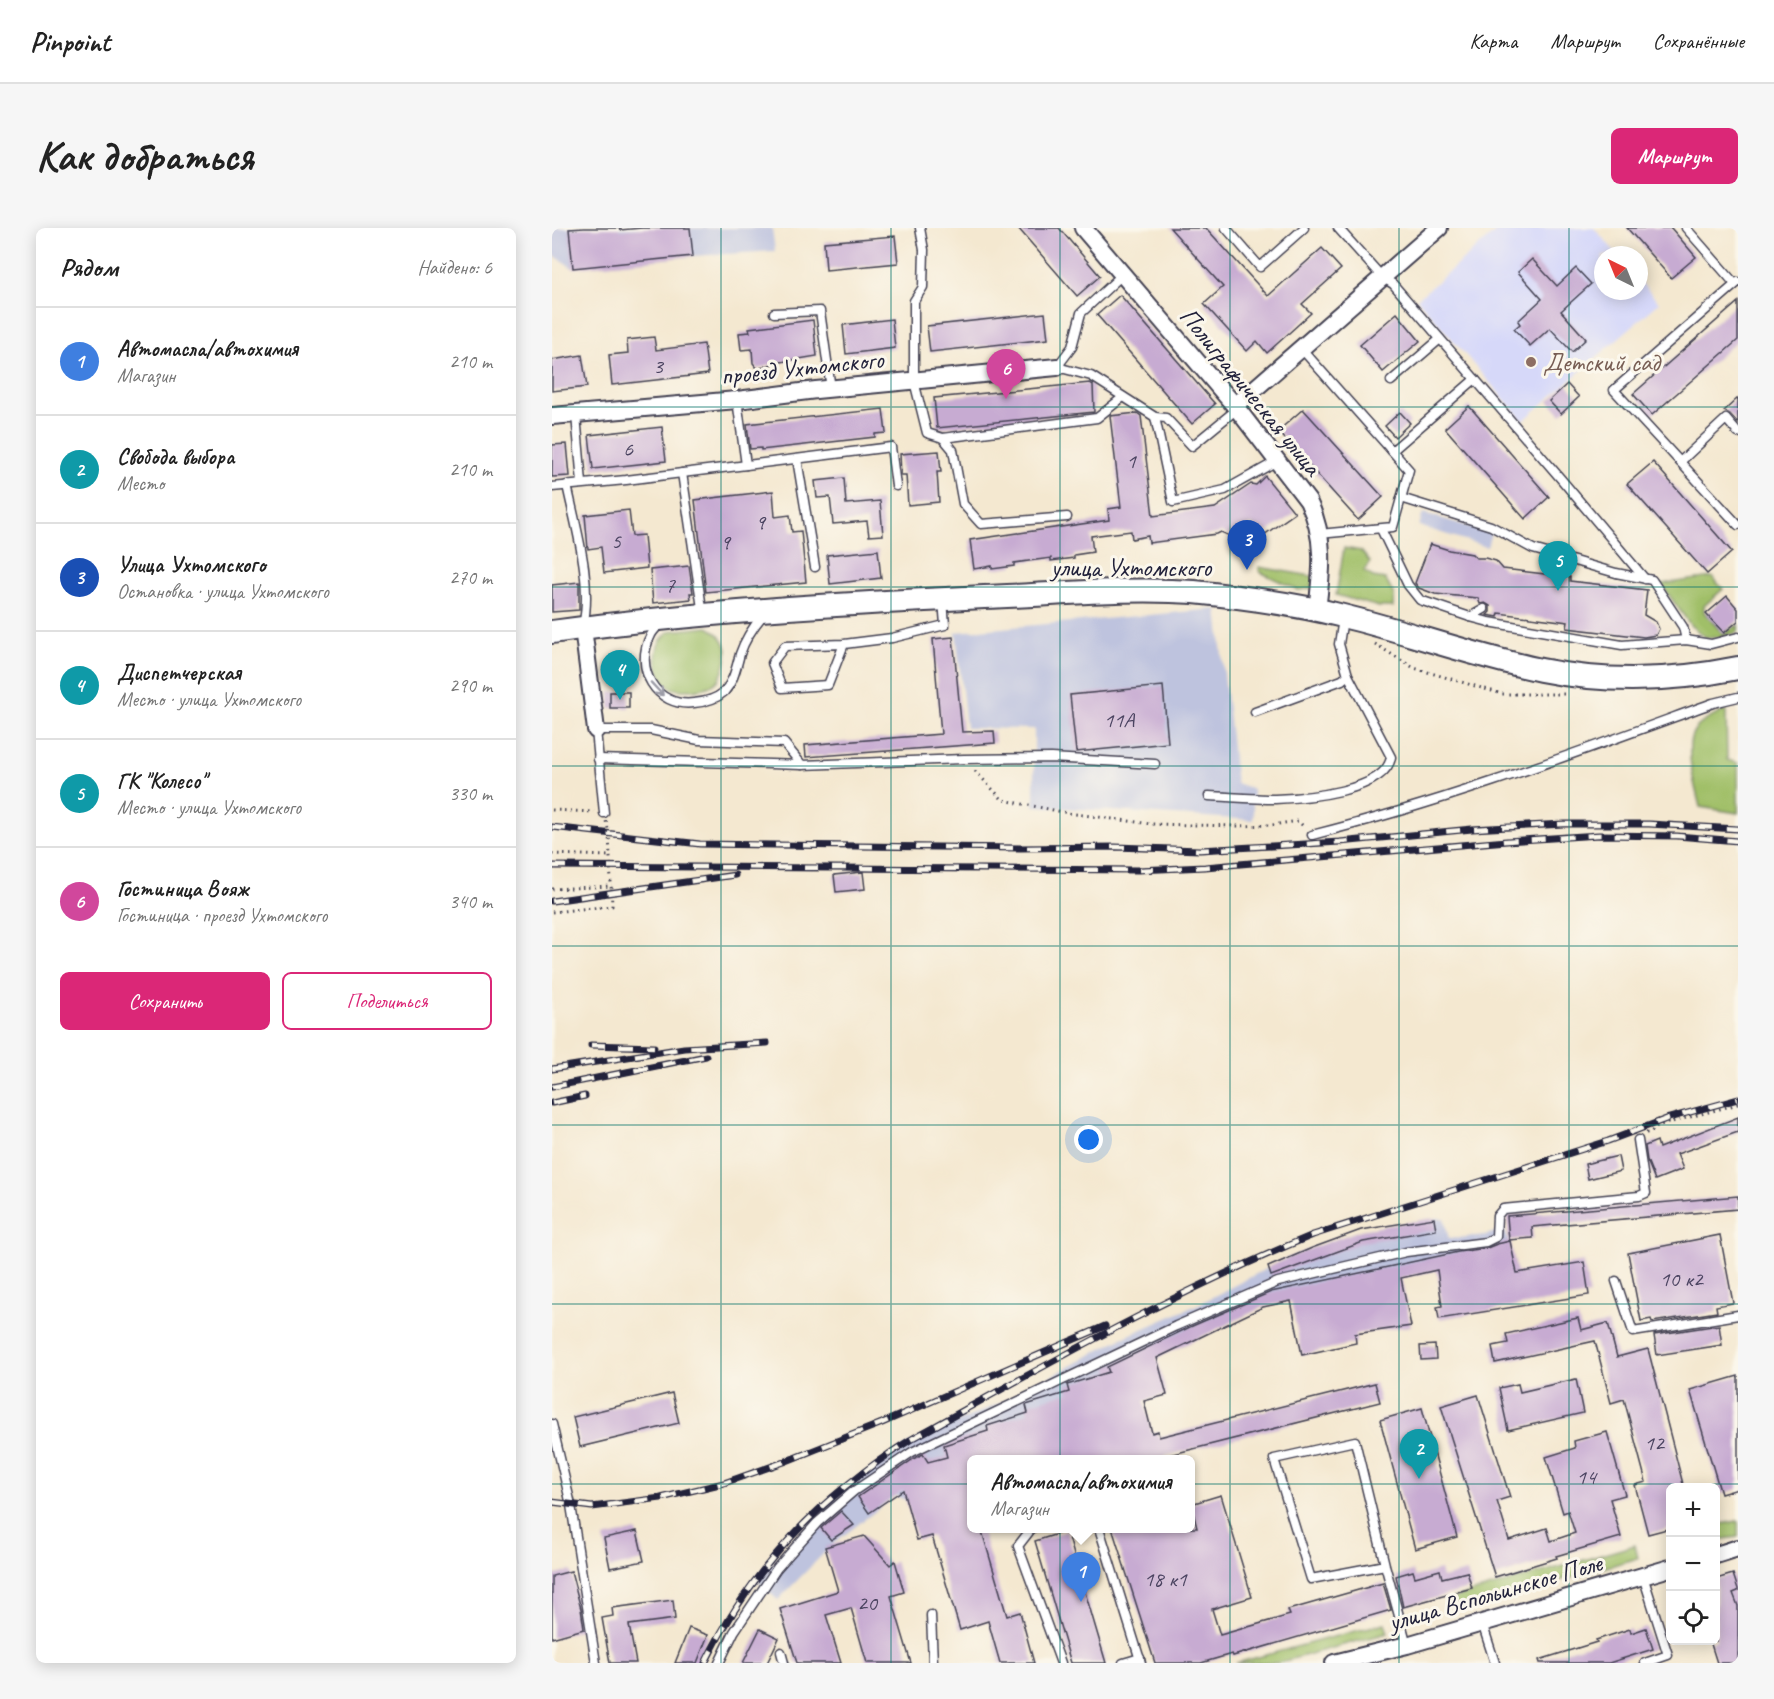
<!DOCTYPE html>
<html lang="ru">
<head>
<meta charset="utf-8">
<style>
	:root { --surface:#fff; --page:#f6f6f6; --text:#222; --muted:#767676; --line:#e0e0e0; --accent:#db2777 }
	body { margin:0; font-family:Caveat,sans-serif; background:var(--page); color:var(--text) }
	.controls { position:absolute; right:18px; bottom:18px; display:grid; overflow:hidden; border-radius:9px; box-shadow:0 3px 15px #0003 }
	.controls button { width:54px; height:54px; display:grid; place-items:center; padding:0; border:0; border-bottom:2px solid var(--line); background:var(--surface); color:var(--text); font:30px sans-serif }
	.compass { position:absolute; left:1042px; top:18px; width:54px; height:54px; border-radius:50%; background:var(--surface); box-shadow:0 3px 15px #0003; rotate:317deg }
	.you { position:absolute; left:537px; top:912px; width:21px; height:21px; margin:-15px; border:4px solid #fff; border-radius:50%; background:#1a73e8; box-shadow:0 0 0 9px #1a73e833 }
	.badge { display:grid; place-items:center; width:39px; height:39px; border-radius:50%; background:var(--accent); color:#fff; font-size:20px; font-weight:700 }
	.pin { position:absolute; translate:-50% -50px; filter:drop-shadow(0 2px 3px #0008) }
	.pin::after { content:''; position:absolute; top:32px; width:21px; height:18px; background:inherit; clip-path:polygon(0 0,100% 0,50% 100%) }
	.popup { position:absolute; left:415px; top:1227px; width:228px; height:78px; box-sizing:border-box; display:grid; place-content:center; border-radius:9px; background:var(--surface); filter:drop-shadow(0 2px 4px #0005); font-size:20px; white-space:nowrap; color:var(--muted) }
	.popup b { font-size:22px; color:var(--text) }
	.popup::after { content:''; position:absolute; left:50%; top:100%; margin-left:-12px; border:12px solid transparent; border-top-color:var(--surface) }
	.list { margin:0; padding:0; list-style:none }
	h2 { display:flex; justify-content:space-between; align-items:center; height:78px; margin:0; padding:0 24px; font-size:26px }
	h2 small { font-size:20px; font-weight:400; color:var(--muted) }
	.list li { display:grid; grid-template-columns:39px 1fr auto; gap:18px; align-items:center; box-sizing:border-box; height:108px; padding:0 24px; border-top:2px solid var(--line) }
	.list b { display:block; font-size:22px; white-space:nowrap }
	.list p { margin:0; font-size:20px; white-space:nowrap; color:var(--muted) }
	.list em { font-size:20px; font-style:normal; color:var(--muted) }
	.actions { display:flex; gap:12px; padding:18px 24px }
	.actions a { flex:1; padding:14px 0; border:2px solid var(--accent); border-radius:9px; text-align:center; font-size:21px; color:var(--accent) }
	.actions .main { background:var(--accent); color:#fff }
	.icon { flex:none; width:33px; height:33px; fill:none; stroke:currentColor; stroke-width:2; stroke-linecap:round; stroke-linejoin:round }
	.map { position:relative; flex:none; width:1186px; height:1435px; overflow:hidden; border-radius:9px }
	header { display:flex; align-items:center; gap:36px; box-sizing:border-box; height:84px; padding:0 30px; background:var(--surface); border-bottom:2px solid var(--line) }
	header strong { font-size:28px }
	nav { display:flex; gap:33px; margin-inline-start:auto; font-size:21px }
	.intro { display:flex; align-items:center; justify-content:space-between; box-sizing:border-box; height:144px; padding:0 36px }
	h1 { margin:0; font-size:42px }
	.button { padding:15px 27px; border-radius:9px; background:var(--accent); color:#fff; font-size:21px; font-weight:700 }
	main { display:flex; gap:36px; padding:0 36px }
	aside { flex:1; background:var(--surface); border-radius:9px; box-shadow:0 3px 15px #0003 }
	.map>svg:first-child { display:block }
</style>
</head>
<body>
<header>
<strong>Pinpoint</strong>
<nav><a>Карта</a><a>Маршрут</a><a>Сохранённые</a></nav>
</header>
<div class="intro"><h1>Как добраться</h1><a class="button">Маршрут</a></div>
<main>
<aside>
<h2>Рядом<small>Найдено: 6</small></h2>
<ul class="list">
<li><span class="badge" style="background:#3f7fe0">1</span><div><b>Автомасла/автохимия</b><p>Магазин</p></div><em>210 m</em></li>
<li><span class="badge" style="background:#0f9aa8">2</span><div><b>Свобода выбора</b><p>Место</p></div><em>210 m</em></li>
<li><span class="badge" style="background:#1a4fb4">3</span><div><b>Улица Ухтомского</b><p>Остановка · улица Ухтомского</p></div><em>270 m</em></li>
<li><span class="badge" style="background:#0f9aa8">4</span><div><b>Диспетчерская</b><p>Место · улица Ухтомского</p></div><em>290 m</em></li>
<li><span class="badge" style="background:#0f9aa8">5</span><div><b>ГК &quot;Колесо&quot;</b><p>Место · улица Ухтомского</p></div><em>330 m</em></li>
<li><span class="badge" style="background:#d1479c">6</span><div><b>Гостиница Вояж</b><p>Гостиница · проезд Ухтомского</p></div><em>340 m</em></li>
</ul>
<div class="actions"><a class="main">Сохранить</a><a>Поделиться</a></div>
</aside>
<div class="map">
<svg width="1186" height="1435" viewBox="0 0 1186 1435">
	<rect width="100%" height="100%" fill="#fbf7ec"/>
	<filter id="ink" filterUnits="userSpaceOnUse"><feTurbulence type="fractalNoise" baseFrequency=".0167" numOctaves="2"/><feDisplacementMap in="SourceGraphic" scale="12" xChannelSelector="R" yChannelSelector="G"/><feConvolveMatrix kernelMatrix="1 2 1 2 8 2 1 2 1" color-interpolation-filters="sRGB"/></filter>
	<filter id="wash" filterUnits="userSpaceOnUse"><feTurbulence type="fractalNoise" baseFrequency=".008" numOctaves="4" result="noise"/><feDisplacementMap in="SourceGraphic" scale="24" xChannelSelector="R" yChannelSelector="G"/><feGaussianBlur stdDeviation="1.35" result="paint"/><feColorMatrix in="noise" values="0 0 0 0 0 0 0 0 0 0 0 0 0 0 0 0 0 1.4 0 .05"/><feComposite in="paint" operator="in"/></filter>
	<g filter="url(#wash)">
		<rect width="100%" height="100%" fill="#f4e8d0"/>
		<path fill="#d6d8f9" d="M948,0H1042L1066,27H1051V63H1087V52L1107,75L971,193L865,71Z"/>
		<g fill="#bec3de">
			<path d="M0,0H220L223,23L141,28L21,40L0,26Z"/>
			<path d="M871,285L939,305L935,319L867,298Z"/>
			<path d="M665,381L684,555L701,561V592L482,578V501L414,500L404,404Z"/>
			<path d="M882,990H892L897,1011L934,1007L952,1001L961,1026L711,1079L561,1151L420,1232L359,1274L343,1268L282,1315L226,1372L206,1354L238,1315L291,1265L356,1216L455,1172L568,1111L649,1075L727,1034L760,1020L809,1002Z"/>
		</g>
		<g fill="#a0bf67" stroke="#617051" stroke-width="1.5">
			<path d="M792,320L809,323L818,334L812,343L821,349L833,351L842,367L841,379H827L784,367Z"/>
			<path d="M707,339L765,349L759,360L746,362L708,344Z"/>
			<path d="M1160,349L1171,361L1152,378V384L1171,406L1186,397V404L1170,409L1155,410L1139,398L1109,356Z"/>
			<path d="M156,399C167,405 176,413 175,427C171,452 165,460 140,462C133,462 124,463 118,459C106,453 102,429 106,418C108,412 113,407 117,403Z"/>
			<path d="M1174,482L1175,532L1186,535V585L1148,579C1144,562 1131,519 1142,503C1149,493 1164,487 1174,482Z"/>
			<path d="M1186,1293V1309L1164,1312V1297Z"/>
			<path d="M1083,1317L1086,1330L905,1382L902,1370Z"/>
			<path d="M833,1395L836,1405L725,1435H684Z"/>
		</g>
		<g id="blocks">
			<g fill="#c7abd2">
				<path d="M32,0H67L68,2L90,0H138L141,28L21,40L17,1Z"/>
				<path d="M466,0H507L548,48L525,68Z"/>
				<path d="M618,0H654L716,68L770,20L789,41L750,76L759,85L715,125L705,113L695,123L652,76L671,59Z"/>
				<path d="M1075,0H1119L1144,29L1119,50Z"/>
				<path d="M343,8L346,35L274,42L272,14Z"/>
				<path d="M980,31L1005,58L1024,40L1039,56L1009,83L1034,111L1020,124L998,100L978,118L962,101L968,96L966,93L990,71L966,44Z"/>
				<path d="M568,67L663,176L640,196L545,87Z"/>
				<path d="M1186,74V112L1100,187L1081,166Z"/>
				<path d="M493,85L496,111L378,124L375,98Z"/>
				<path d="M845,85L868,113L831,144L808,117Z"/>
				<path d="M340,91L343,120L294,126L291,97Z"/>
				<path d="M261,92L265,128L223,135L206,141L201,135L200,121L189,122L187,105L198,104L197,100Z"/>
				<path d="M102,109L104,122L152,116L156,146L60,157L57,127L76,125L75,112Z"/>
				<path d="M30,127L35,159L0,163V132Z"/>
				<path d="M538,155L541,157L542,184L385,200L382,170Z"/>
				<path d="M1015,156L1027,169L1009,186L997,173Z"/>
				<path d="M1186,170V195L1178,186L1172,183Z"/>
				<path d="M917,178L997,269L973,291L893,200Z"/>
				<path d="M331,181L334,205L323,206V209L209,222V220L198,221L195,196Z"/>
				<path d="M751,181L831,269L806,292L726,203Z"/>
				<path d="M848,184L858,195L843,209L833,198Z"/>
				<path d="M585,185L589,188L601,288L663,280L699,256L704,257L713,248L743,285L709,309L700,296L680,309L669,304L665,306L597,315L596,308L580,311L579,303L539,308L541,324L522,327V330L499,333V330L462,335V338L440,341V338L422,341L418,312L557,292L556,281L569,279L558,188Z"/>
				<path d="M110,199L114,233L41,241L37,207Z"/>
				<path d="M15,216L18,248L0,249V217Z"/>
				<path d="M387,223L389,244H385L387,274L356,277L354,247H349L348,226Z"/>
				<path d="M1101,234L1180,324L1155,346L1075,256Z"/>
				<path d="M292,250L294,276L328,273L331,307L317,308L315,293L281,296L278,269L265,270L263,253Z"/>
				<path d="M221,263L223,289L238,287L240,304L249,303L254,354L154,364L143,272Z"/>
				<path d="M77,282L80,308L92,307L95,340L52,345L49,319L36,321L33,287Z"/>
				<path d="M878,316L897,322L920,326L924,330H933L944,333L951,341L1018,349V353L1095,362L1092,387L1104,394L1107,401L1104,407L1092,409L1015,400L1016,394L947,385L946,389L935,387L938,384V378L933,375L928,376L926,370L883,366L867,360L863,355Z"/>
				<path d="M326,322L329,350L278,356L275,327Z"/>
				<path d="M137,338L141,365H138L139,371L101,375L98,342Z"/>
				<path d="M27,354V382L0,384V357Z"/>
				<path d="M1175,368L1186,381V393L1172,405L1154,386Z"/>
				<path d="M401,409L410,504L442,503L443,515L254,529L253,517L389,506L381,411Z"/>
				<path d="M611,458L616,515L524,524L518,467Z"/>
				<rect x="58" y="464" width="19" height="16"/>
				<path d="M311,644L313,661L284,664L282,647Z"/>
				<path d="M1186,889V904L1125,926L1131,941L1103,952L1095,932L1093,918L1105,913L1107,920Z"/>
				<path d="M1066,928L1069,943L1036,951L1033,936Z"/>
				<path d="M1186,968V981L980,999L981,1010L957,1012L955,988Z"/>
				<path d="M882,990L884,1002L811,1014L719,1048L716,1039L760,1020L809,1002Z"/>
				<path d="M1168,1007L1181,1075L1164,1078L1165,1084L1100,1094L1099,1091L1089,1093L1076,1025Z"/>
				<path d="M958,1013L965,1045L1032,1034L1037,1067L887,1091L885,1079L890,1078L885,1042L849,1050L859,1098L803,1106L804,1115L750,1127L739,1073L711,1079L605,1130L615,1167L592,1173L600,1205L606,1203L607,1209L823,1155L828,1174L613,1228L614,1232H420V1300H429L455,1388L468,1384L482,1435H448L436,1393L408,1402L380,1308L365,1312L351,1262L317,1285L306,1269L363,1230L371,1226L376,1234L395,1229L392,1217L436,1203L435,1198L476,1185L474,1177L517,1164L515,1157L557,1144L555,1139L638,1099L719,1064L906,1024L935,1020L945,1016Z"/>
				<path d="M1026,1090L1029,1102L1056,1095L1065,1129L1096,1121L1132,1260H1119V1300L1096,1306L1083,1257L1094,1254L1072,1171L1059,1175L1043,1113L943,1135L940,1118L956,1115L954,1106Z"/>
				<path d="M1167,1097L1170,1117L1105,1127L1102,1107Z"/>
				<path d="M883,1117L884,1131L869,1132L868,1118Z"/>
				<path d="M1186,1148V1261L1169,1266L1138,1162Z"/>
				<path d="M1024,1151L1031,1185L956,1202L947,1160L966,1156L968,1164Z"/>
				<path d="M120,1165L127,1195L28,1219L21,1189Z"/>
				<path d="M926,1167L958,1269L945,1273L957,1312L995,1300L999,1313L1023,1305L1016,1283L1011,1285L994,1229L1023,1220L1022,1213L1055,1204L1073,1267L1058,1271L1069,1309L1004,1328L1005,1330L943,1349L889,1178Z"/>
				<path d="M870,1180L905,1309L863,1321L828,1192Z"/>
				<path d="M669,1267L700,1369L660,1381L668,1407L738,1387L736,1382L831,1355L839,1382L681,1428L680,1426L649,1435H603L560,1300H645L639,1276Z"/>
				<path d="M289,1283L302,1297L279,1312L269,1300Z"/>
				<path d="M85,1303L92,1333L58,1340L52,1310Z"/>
				<path d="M515,1303L554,1435H519L483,1313Z"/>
				<path d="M312,1308L338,1337L343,1333L352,1364L339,1368L359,1435H315L299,1380L274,1387L289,1435H245L228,1381L286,1363L273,1319Z"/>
				<path d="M888,1342L890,1350L915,1344L920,1360L851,1379L844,1348L861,1343L863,1349Z"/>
				<path d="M19,1343L29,1381L32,1401L0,1410V1348Z"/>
				<path d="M1181,1346L1186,1361V1363L1181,1365L1186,1378V1435H1165L1158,1413H1164V1351Z"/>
				<path d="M121,1372L123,1391L77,1397L84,1435H58L50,1390L61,1388L60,1380Z"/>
				<path d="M137,1400L156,1407L145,1435H123Z"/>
				<path d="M1094,1400L1101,1421L1057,1435H988L987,1432L1045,1414L1044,1412L1078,1401L1079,1405Z"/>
				<path d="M208,1401L227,1410L215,1435H191Z"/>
			</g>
		</g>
	</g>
	<g filter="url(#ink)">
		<use href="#blocks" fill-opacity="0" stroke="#424051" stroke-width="1.5"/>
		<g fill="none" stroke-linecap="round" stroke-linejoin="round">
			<defs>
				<g id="lane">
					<path d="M368,0L372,22L371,59L362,73V153L375,205L391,210L401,222L411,276L429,296L515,289"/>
					<path d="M674,0L708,39L752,0"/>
					<path d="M786,0L830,49L841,56L1009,251L1093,351"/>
					<path d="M1134,0L1183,56"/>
					<path d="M571,46L529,85L520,119L505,139L539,148L603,189L614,190L640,218L685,181"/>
					<path d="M1186,54L1062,162L1186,297"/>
					<path d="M222,85L268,83L279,161"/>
					<path d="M748,119L857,242L841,299L767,306"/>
					<path d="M839,153L888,111"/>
					<path d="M185,172L194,237"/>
					<path d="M24,187L30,255"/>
					<path d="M603,189L621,274L673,262L725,233"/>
					<path d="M391,210L545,190L571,169"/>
					<path d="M840,223L923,151"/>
					<path d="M245,231L263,339"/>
					<path d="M1128,234L1174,191L1186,205"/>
					<path d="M130,245L151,387"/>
					<path d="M15,257C24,300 41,355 31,398"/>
					<path d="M0,259L74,252L339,219L344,258"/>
					<path d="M849,270L939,298L981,321L1064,345L1100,352L1131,399L1134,412"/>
					<path d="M829,301L856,357L868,372L918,389L932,381"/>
					<path d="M918,389L937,394L1070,417L1134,412L1159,416L1186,409"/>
					<path d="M108,396C105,399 101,403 99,407C81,440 104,480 142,475C153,474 163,472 172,464C182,453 184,440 188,426C193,411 201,399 211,387"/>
					<path d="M292,416L276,457L230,460L220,435L233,418L292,416L340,410L393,397L391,372"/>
					<path d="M703,484L790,452L796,447L787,416L791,391"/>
					<path d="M46,531L250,537"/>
					<path d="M657,568C679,569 701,571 723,571C751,570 834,564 839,529L796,447"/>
					<path d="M52,585L44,502H99L147,512L232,515L250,537L412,531L499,530L603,536"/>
					<path d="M760,607C897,573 1029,523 1161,475L1186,469"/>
					<path d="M1064,1053L1081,1104L1186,1087"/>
					<path d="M0,1196L19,1277L44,1435"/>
					<path d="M480,1300L466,1318L509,1435"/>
					<path d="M547,1300L589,1435"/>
					<path d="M833,1337L759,1351L722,1231L803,1213L833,1337L855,1417"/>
					<path d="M1091,1348L1116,1427L1093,1435"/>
					<path d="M379,1387L381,1435"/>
					<path d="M930,1395L943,1435"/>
					<path d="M229,1424L232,1435"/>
					<path d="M167,1435L182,1404L225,1340L265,1295L302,1263L360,1224L624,1098L726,1054L854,1024L934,1014L944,1009L945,988L951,981L1087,968L1094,965L1086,912"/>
					<path d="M571,1435L588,1430"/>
				</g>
				<g id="street">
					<path d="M531,0L683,178L756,273C774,309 770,343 765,382"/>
					<path d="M683,178L887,0"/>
					<path d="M0,188L185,172L264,162L505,139"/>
					<path d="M31,400L44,502"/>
					<path d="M1164,1327L1186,1320"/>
					<path d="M782,1435L855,1417L1118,1340"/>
				</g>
				<path id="secondary" d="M0,404C143,384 288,376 432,369C502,367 573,359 642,364C692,369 743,376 791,388C857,404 922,428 989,442C1053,455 1122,453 1186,440"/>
			</defs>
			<use href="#lane" stroke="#424051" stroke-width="11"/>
			<use href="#street" stroke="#424051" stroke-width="20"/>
			<use href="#secondary" stroke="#424051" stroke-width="26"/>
			<g stroke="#424051" stroke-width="3" stroke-dasharray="1.5 4.5" stroke-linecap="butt">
				<path d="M823,416L862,440L950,466H1013"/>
				<path d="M423,543L451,572L516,585L599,596L685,598L720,597L746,593L752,599"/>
				<path d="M0,582L42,584"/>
				<path d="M0,626L58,628"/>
				<path d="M0,661L60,658"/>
				<path d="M0,684L60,678L57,605L54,593"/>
				<path d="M1094,905L1099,904L1105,898L1186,876"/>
			</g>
			<use href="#lane" stroke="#fff" stroke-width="8"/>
			<use href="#street" stroke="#fff" stroke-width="16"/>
			<use href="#secondary" stroke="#fff" stroke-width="22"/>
			<defs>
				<g id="rail">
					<path d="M0,599L148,616L468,620L563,619L648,622L788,614L920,601L1012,596H1097L1186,601"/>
					<path d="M0,638L586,642L653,639L955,613L1047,607L1125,608L1186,613"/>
					<path d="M0,673L183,647"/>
					<path d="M39,817L102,819"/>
					<path d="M0,841L132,820L215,815"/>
					<path d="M0,859L154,828"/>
					<path d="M0,875L33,868"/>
					<path d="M0,1274L40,1279L109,1270L172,1255L232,1234L330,1195L553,1098"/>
					<path d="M153,1435C200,1339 268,1269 358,1212C490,1139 622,1064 761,1007L1056,913L1117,890L1186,871"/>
				</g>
			</defs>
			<use href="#rail" stroke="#22223b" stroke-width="7"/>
			<use href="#rail" stroke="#fbf7ec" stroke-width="4.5" stroke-dasharray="14" stroke-linecap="butt"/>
		</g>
		<defs><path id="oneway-shaft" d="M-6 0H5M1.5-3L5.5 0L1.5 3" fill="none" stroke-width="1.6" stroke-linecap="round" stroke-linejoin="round" transform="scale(1.5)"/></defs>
		<use stroke="#9c9ca7" href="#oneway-shaft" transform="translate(105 461) rotate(47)"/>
	</g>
	<path fill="none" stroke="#0f766e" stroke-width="1.5" stroke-opacity="0.55" d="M169,0V1435M339,0V1435M508,0V1435M678,0V1435M847,0V1435M1017,0V1435M0,179H1186M0,359H1186M0,538H1186M0,718H1186M0,897H1186M0,1076H1186M0,1256H1186"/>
	<circle fill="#8d6e63" stroke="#fbf7ec" stroke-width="2" cx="979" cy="134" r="6"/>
	<g text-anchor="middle" stroke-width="6" stroke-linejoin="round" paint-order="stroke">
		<g font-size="22" fill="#4b4461">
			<text x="106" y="145">3</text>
			<text x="76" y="228">6</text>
			<text x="579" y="240">1</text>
			<text x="208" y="301">9</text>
			<text x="64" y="320">5</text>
			<text x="173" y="321">9</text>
			<text x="118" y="364">7</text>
			<text x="567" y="499">11А</text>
			<text x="1129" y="1058">10 к2</text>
			<text x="1102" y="1222">12</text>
			<text x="1034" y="1256">14</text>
			<text x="613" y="1358">18 к1</text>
			<text x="315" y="1382">20</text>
		</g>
		<g font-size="26" fill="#785e54" stroke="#fbf7ec" text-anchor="start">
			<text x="991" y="143">Детский сад</text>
		</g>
		<g font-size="26" fill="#22223b" stroke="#fbf7ec">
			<text transform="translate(250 139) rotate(-6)" y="9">проезд Ухтомского</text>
			<text transform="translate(699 163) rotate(51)" y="9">Полиграфическая улица</text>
			<text x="579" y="348">улица Ухтомского</text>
			<text transform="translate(943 1364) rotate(-16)" y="9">улица Вспольинское Поле</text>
		</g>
	</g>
</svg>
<div class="controls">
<button>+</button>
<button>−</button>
<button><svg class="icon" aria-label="locate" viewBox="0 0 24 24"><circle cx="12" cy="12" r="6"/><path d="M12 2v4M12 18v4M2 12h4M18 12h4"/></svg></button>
</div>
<svg class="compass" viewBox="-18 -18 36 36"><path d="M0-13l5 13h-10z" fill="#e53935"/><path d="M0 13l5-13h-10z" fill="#767676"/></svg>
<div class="you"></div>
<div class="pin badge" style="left:529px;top:1374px;background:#3f7fe0">1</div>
<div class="popup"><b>Автомасла/автохимия</b>Магазин</div>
<div class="pin badge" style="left:867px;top:1251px;background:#0f9aa8">2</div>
<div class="pin badge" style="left:695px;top:342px;background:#1a4fb4">3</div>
<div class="pin badge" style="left:68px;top:472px;background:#0f9aa8">4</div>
<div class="pin badge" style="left:1006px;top:363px;background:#0f9aa8">5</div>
<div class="pin badge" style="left:454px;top:171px;background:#d1479c">6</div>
</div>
</main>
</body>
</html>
